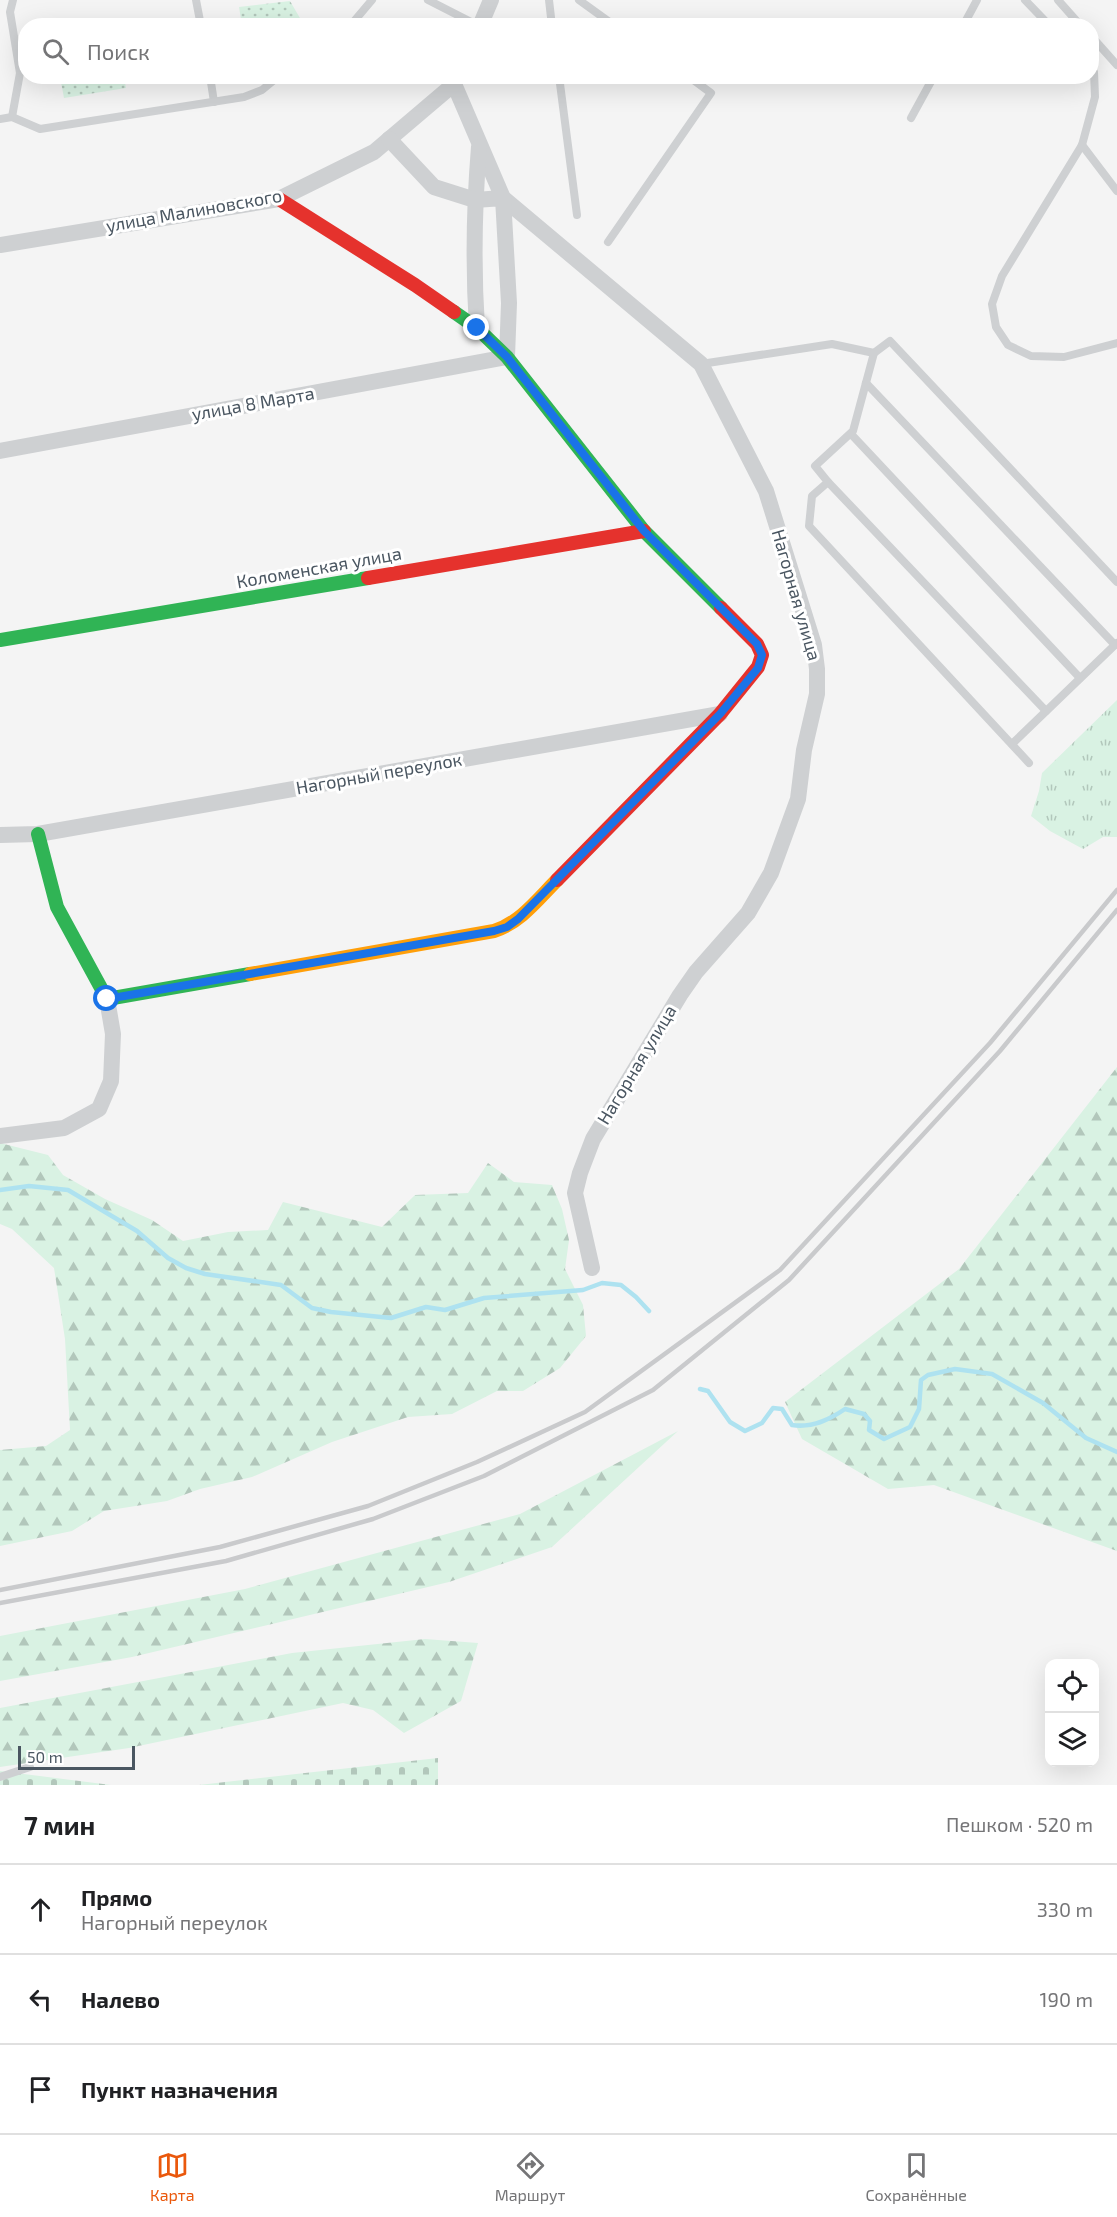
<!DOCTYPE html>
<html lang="ru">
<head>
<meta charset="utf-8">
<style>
	:root { --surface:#fff; --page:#f2f2f2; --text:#202124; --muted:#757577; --line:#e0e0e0; --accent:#ea580c }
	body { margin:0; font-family:"Exo 2",sans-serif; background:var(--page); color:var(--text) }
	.controls { position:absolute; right:18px; bottom:18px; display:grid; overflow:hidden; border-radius:12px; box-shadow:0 6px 24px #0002 }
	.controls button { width:54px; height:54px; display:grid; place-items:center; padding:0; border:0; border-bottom:2px solid var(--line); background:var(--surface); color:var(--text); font:30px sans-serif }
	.scale { position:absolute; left:18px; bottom:15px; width:117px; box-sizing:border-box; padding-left:6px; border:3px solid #4a5661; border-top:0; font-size:16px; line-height:21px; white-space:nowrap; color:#4a5661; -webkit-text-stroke:4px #fff; paint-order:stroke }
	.stop { position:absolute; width:18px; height:18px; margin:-14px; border:4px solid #1a73e8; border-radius:50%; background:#fff }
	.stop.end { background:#1a73e8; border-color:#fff; box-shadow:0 2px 6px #0008 }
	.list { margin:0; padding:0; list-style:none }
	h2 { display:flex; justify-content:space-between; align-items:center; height:78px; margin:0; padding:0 24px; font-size:26px }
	h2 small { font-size:20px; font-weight:400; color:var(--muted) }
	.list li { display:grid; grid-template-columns:39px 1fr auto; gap:18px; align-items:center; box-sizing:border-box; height:90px; padding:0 24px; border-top:2px solid var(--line) }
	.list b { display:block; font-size:22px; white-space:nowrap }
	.list p { margin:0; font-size:20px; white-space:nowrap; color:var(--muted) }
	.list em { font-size:20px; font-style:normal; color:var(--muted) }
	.icon { flex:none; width:33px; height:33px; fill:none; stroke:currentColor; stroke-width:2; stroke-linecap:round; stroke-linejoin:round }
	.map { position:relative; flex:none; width:1117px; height:1785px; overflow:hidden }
	.search { position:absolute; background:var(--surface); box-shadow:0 6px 24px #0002; left:18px; right:18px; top:18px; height:66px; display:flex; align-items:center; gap:15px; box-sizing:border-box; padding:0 21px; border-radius:24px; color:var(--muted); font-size:22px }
	.sheet { height:348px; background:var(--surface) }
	nav { display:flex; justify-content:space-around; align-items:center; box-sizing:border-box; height:84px; border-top:2px solid var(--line); background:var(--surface); font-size:16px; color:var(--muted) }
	nav a { display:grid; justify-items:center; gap:3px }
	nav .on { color:var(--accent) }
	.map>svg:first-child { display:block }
</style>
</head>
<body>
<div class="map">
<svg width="1117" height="1785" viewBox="0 0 1117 1785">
	<defs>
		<pattern id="grass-tufts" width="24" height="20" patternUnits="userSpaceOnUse" patternTransform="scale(1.5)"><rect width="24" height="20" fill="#d9f2e3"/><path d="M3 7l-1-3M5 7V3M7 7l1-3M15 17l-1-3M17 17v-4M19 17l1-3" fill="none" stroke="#b2c7bb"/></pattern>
		<pattern id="forest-firs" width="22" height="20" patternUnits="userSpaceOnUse" patternTransform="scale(1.5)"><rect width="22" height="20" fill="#d9f2e3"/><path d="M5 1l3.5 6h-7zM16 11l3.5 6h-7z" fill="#b2c7bb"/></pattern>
		<pattern id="cemetery-stones" width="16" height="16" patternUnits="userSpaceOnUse" patternTransform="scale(1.5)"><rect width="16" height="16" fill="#d9f2e3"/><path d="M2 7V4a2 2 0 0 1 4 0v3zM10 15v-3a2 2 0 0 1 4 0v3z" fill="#b2c7bb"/></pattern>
		<pattern id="park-dots" width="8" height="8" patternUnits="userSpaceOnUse" patternTransform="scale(1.5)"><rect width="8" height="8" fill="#d9f2e3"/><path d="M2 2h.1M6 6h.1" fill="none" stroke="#b2c7bb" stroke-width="1.8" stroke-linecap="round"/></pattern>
	</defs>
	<rect width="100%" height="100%" fill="#f4f4f4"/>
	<path fill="url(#grass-tufts)" d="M1117,700V837H1103L1083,849L1050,831L1031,816L1039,791L1042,773Z"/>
	<g fill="url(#forest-firs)">
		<path d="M1117,1067V1551L934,1485L888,1489L802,1439L785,1402L959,1269Z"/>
		<path d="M0,1143L48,1155L63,1175L105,1199L152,1220L183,1241L228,1232L268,1230L283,1202L382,1227L415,1195L468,1193L488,1163L514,1182L552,1185L562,1209L569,1240L565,1269L583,1305L586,1336L560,1368L523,1391H497L452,1414L408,1417L332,1442L252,1477L200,1489L167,1501L104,1511L72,1531L0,1546V1450L46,1446L70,1430L65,1339L54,1268L12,1229L0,1224Z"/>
		<path d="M678,1431L552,1547L449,1582L132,1657L0,1681V1636L245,1589L520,1514Z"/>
		<path d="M425,1639L478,1643L461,1701L404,1733L373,1710L343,1703L129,1748L0,1767V1708L292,1653Z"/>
	</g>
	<g fill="url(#cemetery-stones)">
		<path d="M438,1758V1785H199Z"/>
		<path d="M0,1771L111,1785H0Z"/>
	</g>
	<g fill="url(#park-dots)">
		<path d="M290,1L304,25H242L239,7Z"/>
		<path d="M60,77H124L126,88L64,98Z"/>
	</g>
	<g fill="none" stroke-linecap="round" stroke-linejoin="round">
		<g stroke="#aee2f0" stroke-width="4.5">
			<path d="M0,1190L29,1186L68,1190L137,1231L168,1258L186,1268L205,1274L281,1285L312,1308L331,1312L391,1318L426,1307L445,1310L484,1298L583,1290L602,1283L621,1285L636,1297L649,1311"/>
			<path d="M700,1389L708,1391L730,1422L745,1431L762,1423L773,1408L782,1409L792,1425C812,1428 829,1420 845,1409L864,1414L870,1421L869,1430L884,1439L910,1427L919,1409L921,1380L928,1375L955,1369L992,1374L1043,1403L1086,1438L1117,1452"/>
		</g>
		<g stroke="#ced0d2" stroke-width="8">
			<path d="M196,0L201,26"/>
			<path d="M428,0L479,26"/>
			<path d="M549,0L552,26"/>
			<path d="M579,0L615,26"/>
			<path d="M1025,0L1050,26"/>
			<path d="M1058,0L1081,26"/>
			<path d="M350,26L372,0"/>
			<path d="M963,26L977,0"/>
			<path d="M1092,37L1117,65"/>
			<path d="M1092,69L1094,72L1095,97L1082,145L1002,276L992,304L996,327L1008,345L1031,356L1064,357L1117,343"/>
			<path d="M210,76L214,102"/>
			<path d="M559,76L577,215"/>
			<path d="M12,117L20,73L10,12L13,0"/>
			<path d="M911,118L934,76"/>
			<path d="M0,119L12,117L40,129L244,97L262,90L279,76"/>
			<path d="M1082,145L1117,191"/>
			<path d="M608,242L711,93L688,76"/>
			<path d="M701,364L832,344L874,353"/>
			<path d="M866,383L1115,645"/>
			<path d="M851,434L1080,678"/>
			<path d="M828,482L1046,711"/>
			<path d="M1012,744L1117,643"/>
			<path d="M1029,763L809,526L812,496L828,482L815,466L853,431L874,353L890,341L1117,582"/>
			<path d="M0,1777L30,1767"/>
		</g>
		<g stroke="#ced0d2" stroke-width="16">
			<path d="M480,26L491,0"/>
			<path d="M454,84L503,198L701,364L766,491L814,645L817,669V694L804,750L798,799L771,873L748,913L696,972L680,995L593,1139L580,1173L575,1193L592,1268"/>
			<path d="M0,245L279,199L374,152L454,84L457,76"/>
			<path d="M477,328C473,267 474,208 479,147"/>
			<path d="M0,451L507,357L509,303L503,198L475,200L434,187L389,139"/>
			<path d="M0,835L38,834L720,714"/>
			<path d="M0,1136L64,1128L99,1109L111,1081L113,1034L107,999"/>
		</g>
		<g stroke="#30b455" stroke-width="14">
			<path d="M454,312L477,328L507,357L644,531L721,608"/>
			<path d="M0,640L368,578"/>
			<path d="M38,834L57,907L107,999L250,974"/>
		</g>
		<path stroke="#ff9f0a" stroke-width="14" d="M250,974L494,931C520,923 538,899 557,880"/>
		<g stroke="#e5322d" stroke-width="14">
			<path d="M279,199L415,285L454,312"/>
			<path d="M368,578L644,531"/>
			<path d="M557,880L720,714L758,667L762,655L757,644L721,608"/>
		</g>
		<g stroke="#c9cacc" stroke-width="4.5">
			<path d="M0,1590L220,1547L368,1506L477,1462L585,1412L780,1270L990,1043L1117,890"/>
			<path d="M0,1603L226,1561L373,1519L484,1476L653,1390L789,1280L1000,1051L1117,910"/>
		</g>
	</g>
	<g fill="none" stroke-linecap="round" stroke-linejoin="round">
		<path stroke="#1a73e8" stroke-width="8" d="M107,999L494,931L507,927L518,919L720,714L758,668L762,655L757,644L644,531L507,357L477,328"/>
	</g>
	<g text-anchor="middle" stroke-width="6" stroke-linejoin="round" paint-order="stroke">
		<g font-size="18" fill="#4a5661" stroke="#fff">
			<text transform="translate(194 211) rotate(-10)" y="6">улица Малиновского</text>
			<text transform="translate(253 404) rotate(-10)" y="6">улица 8 Марта</text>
			<text transform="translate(319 568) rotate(-10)" y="6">Коломенская улица</text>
			<text transform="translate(796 595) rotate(74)" y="6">Нагорная улица</text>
			<text transform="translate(379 774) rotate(-10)" y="6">Нагорный переулок</text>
			<text transform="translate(637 1065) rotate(-59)" y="6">Нагорная улица</text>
		</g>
	</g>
</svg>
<div class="controls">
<button><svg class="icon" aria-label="locate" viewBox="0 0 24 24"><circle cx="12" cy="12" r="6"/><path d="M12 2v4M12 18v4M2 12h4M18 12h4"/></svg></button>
<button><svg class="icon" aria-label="layers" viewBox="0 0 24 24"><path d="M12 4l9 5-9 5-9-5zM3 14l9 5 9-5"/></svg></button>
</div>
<div class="scale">50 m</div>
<div class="stop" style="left:107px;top:999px"></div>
<div class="stop end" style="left:477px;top:328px"></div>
<div class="search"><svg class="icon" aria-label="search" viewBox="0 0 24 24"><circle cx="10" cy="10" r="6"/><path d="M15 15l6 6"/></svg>Поиск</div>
</div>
<section class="sheet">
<h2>7 мин<small>Пешком · 520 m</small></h2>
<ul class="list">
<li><svg class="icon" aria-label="ahead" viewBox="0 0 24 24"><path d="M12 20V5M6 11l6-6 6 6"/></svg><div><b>Прямо</b><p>Нагорный переулок</p></div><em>330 m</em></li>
<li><svg class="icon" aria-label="left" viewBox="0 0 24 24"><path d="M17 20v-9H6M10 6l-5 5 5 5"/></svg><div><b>Налево</b></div><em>190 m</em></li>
<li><svg class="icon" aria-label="arrive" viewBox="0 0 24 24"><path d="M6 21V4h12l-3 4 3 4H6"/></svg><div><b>Пункт назначения</b></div></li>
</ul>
</section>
<nav>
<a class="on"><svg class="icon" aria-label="map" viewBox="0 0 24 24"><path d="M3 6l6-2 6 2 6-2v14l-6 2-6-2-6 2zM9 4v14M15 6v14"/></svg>Карта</a>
<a><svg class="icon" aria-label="directions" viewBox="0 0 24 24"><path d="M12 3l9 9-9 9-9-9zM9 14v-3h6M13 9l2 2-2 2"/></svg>Маршрут</a>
<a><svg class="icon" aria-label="saved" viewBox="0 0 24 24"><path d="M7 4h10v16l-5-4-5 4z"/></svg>Сохранённые</a>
</nav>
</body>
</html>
